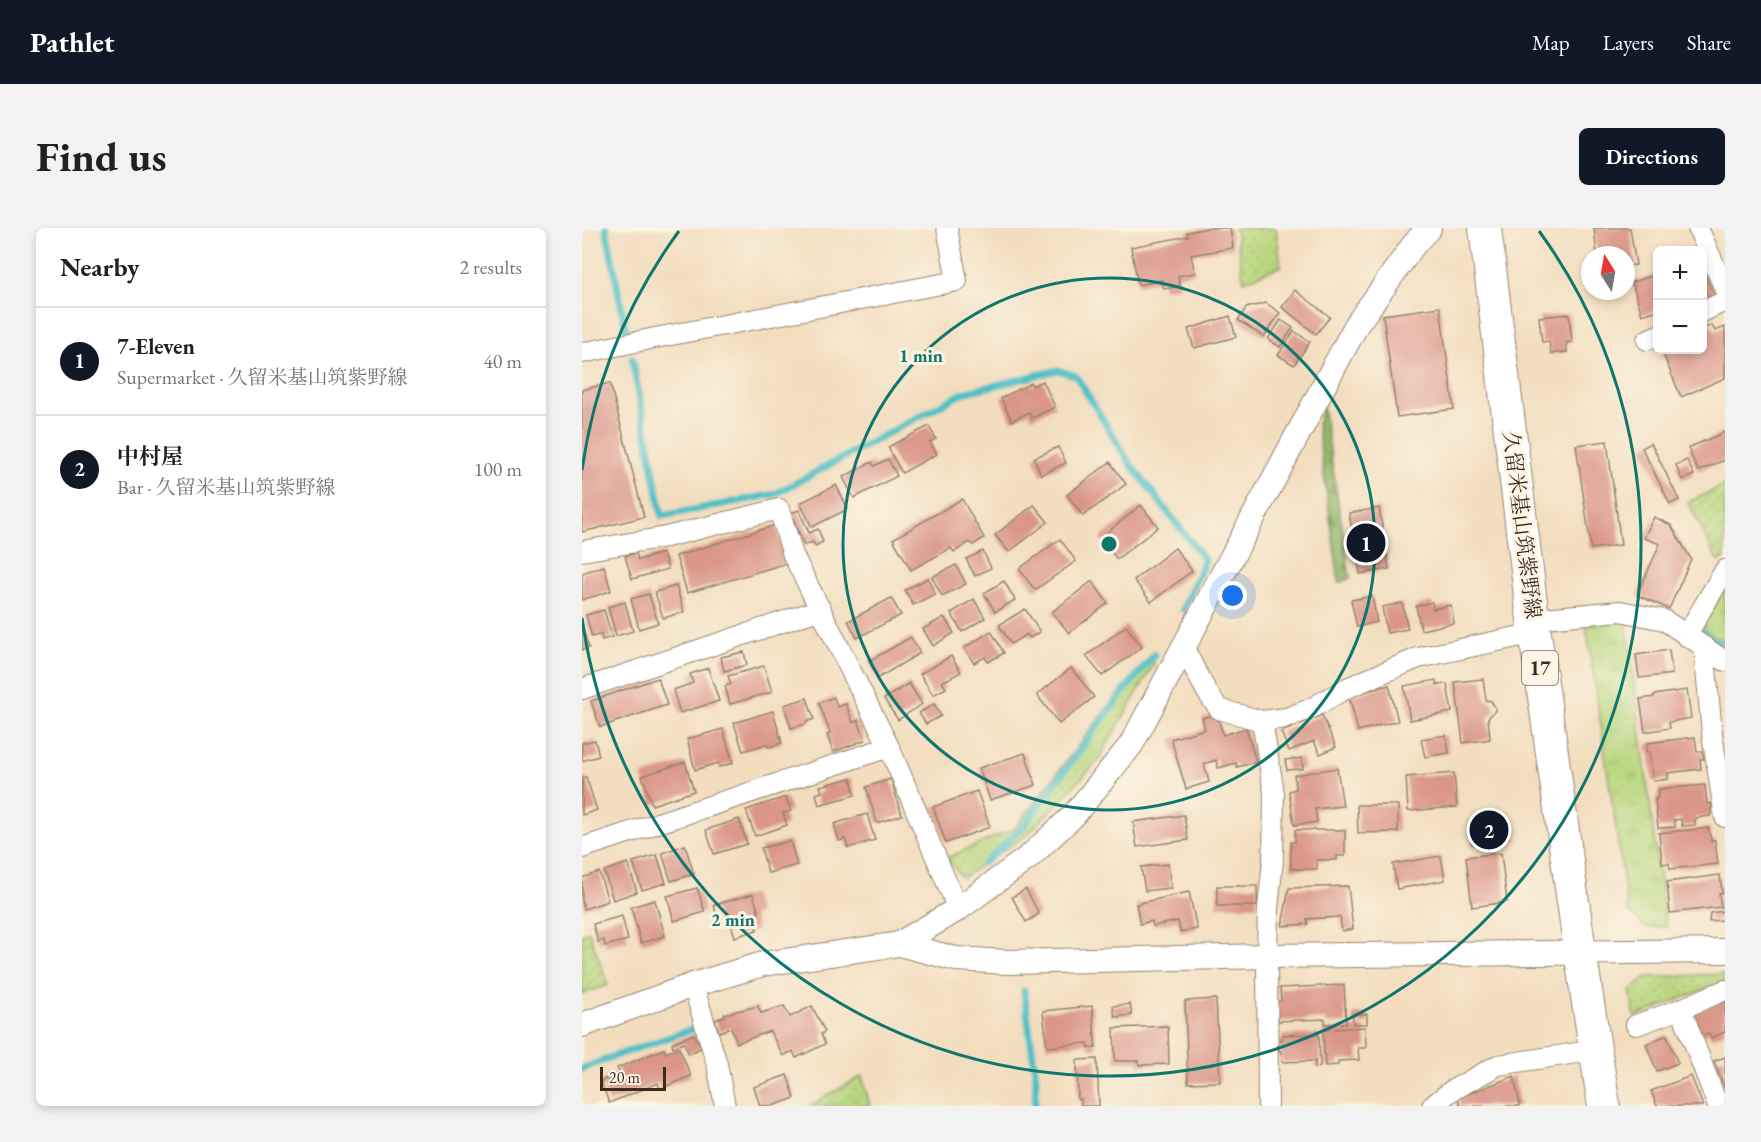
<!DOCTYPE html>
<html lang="en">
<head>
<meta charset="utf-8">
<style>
	:root { --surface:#fff; --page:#f2f2f2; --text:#202124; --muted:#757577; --line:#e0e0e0; --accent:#111827 }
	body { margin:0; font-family:"EB Garamond","Noto Serif JP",serif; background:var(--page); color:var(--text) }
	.controls { position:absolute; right:18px; top:18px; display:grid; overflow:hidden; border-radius:9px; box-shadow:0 3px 9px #0003 }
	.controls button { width:54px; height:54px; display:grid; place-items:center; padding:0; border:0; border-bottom:2px solid var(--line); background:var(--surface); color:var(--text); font:30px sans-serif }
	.compass { position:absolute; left:999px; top:18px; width:54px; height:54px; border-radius:50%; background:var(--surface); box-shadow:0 3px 9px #0003; rotate:349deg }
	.scale { position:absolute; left:18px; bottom:15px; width:66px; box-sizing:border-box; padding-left:6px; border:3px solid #3b2a1e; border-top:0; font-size:16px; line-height:21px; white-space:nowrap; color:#3b2a1e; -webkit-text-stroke:4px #fcf5e5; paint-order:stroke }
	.you { position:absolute; left:651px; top:368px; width:21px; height:21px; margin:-15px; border:4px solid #fff; border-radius:50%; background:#1a73e8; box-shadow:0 0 0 9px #1a73e833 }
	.badge { display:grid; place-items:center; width:39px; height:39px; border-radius:50%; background:var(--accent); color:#fff; font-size:20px; font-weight:700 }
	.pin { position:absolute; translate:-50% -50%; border:3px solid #fff; box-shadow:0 2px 6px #0006 }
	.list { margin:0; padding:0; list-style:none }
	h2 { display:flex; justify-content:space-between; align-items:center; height:78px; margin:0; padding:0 24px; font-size:26px }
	h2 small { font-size:20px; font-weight:400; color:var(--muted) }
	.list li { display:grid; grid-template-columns:39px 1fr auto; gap:18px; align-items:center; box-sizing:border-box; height:108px; padding:0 24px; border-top:2px solid var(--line) }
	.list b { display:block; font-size:22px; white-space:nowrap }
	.list p { margin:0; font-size:20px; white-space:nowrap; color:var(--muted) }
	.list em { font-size:20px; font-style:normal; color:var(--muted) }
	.map { position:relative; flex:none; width:1143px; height:878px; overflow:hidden; border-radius:9px }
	header { display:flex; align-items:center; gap:36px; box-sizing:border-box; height:84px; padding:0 30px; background:var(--accent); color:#fff }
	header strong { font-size:28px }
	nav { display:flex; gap:33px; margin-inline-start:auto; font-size:21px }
	.intro { display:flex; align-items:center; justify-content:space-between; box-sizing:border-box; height:144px; padding:0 36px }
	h1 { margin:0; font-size:42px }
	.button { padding:15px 27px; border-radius:9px; background:var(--accent); color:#fff; font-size:21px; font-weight:700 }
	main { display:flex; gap:36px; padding:0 36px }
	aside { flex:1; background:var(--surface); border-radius:9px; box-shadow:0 3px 9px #0003 }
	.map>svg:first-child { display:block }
</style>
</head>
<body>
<header>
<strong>Pathlet</strong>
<nav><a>Map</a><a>Layers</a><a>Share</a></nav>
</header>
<div class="intro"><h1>Find us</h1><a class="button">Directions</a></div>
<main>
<aside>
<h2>Nearby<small>2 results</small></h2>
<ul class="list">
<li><span class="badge">1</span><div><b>7-Eleven</b><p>Supermarket · 久留米基山筑紫野線</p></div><em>40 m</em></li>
<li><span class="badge">2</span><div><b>中村屋</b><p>Bar · 久留米基山筑紫野線</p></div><em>100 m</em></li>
</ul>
</aside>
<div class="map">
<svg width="1143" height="878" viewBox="0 0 1143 878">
	<defs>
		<pattern id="grass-dots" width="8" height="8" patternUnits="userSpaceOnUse" patternTransform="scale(1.5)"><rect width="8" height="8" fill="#b7d67d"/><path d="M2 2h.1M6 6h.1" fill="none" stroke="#9eb86c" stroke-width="1.8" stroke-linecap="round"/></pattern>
		<pattern id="forest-firs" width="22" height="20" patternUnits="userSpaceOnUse" patternTransform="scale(1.5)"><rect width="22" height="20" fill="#91b76c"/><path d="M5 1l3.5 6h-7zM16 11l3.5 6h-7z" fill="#789558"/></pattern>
		<pattern id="park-tufts" width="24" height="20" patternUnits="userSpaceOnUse" patternTransform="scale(1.5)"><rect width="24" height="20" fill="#b7d67d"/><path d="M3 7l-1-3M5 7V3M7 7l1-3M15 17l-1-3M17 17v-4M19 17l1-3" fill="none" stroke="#9eb86c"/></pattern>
		<pattern id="garden-furrows" width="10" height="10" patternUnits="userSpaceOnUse" patternTransform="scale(1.5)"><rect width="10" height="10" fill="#b7d67d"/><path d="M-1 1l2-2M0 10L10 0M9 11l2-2" fill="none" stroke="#9eb86c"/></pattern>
	</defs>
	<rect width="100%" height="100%" fill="#fcf5e5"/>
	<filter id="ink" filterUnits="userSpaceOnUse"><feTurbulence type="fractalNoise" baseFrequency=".0167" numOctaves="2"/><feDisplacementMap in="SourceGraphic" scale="12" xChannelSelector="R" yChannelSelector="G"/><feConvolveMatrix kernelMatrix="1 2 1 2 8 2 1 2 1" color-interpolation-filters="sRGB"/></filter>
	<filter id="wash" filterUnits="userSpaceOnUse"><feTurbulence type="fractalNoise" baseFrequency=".008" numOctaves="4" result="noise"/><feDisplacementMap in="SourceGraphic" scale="24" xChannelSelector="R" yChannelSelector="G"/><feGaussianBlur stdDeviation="1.35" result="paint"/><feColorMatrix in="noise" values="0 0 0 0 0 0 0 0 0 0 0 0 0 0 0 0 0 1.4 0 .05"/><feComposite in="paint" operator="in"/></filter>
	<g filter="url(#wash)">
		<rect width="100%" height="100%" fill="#f2ddbe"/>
		<g fill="url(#grass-dots)" stroke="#79804e" stroke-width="1.5">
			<path d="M653,0H694L699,38L662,53Z"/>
			<path d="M571,424L572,436L515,534L446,606L380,650L365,630L433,600L529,475Z"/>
			<path d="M1143,746V753L1053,789L1048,763L1064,749Z"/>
			<path d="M280,848L288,878H227Z"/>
		</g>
		<path fill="url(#forest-firs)" stroke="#667045" stroke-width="1.5" d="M741,178L768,350L757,355L735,196Z"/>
		<g fill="url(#park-tufts)" stroke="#79804e" stroke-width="1.5">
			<path d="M1143,359V415L1120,400Z"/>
			<path d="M1029,392L1044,393L1084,699H1063L1046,683L1004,397Z"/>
		</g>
		<g fill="url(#garden-furrows)" stroke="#79804e" stroke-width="1.5">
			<path d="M1143,257V330L1136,334L1106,274Z"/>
			<path d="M7,704L26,757L0,766V706Z"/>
		</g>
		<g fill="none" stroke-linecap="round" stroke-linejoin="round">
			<g stroke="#51bfc5" stroke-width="7">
				<path d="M24,0L44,102"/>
				<path d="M50,130L80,288L193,266L381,165L476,142L494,148L547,234L623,332L601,381"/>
				<path d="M1118,403L1143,419"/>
				<path d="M402,635L441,599L531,477L572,427"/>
				<path d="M442,763L454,850L453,878"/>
				<path d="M0,841L27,830L111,801"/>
			</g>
		</g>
		<g id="blocks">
			<g fill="#da9689">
				<path d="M626,0H648L651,20L609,27L613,45L596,48L598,58L582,61L580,52L556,57L549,19L606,8L605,4Z"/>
				<path d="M1012,0H1048L1054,37L1044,38V27H1015Z"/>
				<path d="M1120,41L1132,67L1120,72Z"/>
				<path d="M1076,46V82L1060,87L1050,54Z"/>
				<path d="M713,62L748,89L734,106L700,79Z"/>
				<path d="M684,75L698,85L682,109L656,92L664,80Z"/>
				<path d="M858,79L872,181L815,189L801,87Z"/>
				<path d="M987,86L990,114L984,115L985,124L969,126L967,113L960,114L957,89Z"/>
				<path d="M648,88L654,109L612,120L606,101Z"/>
				<path d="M699,92L711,100L698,119L686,111Z"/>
				<path d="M1130,97L1133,103L1143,99V150L1099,169L1081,126L1090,122H1120V101Z"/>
				<path d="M712,103L728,114L712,137L696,127Z"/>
				<path d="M461,153L473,179L450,190L447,184L430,193L419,170L449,155L450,158Z"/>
				<path d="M28,155L62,289L0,304V162Z"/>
				<path d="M347,198L354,211L348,214L355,226L320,245L306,219Z"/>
				<path d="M1143,204V232L1116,243L1106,220Z"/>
				<path d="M1025,213L1039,317L1009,321L994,217Z"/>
				<path d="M1069,215L1097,272L1088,276L1060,220Z"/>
				<path d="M476,219L484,235L459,247L452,230Z"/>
				<path d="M306,231L315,248L272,270L261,249L290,234L292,238Z"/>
				<path d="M1105,232L1112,247L1100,252L1094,237Z"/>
				<path d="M528,234L544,256L501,288L485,267Z"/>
				<path d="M254,257L266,281L230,299L218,275Z"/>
				<path d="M380,271L402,310L391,317L388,314L372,324L369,320L329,342L311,311Z"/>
				<path d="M452,277L466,294L427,324L413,307Z"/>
				<path d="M559,277L576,299L535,331L518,310Z"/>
				<path d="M797,280L807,341L778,346L767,285Z"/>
				<path d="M217,282L227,305L236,301L241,314L233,318L231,314L222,317L209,285Z"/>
				<path d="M1072,289L1089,297L1109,331L1087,381L1055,367L1078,316L1062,310Z"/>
				<path d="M194,297L205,335L105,365L94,328Z"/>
				<path d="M478,311L494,333L453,362L437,341Z"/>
				<path d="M593,320L610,343L569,374L552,352Z"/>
				<path d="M401,323L409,340L393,348L384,331Z"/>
				<path d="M54,325L56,332L81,325L86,341L50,351L43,328Z"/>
				<path d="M374,337L384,356L360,368L350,349Z"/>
				<path d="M22,338L29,363L0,372V345Z"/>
				<path d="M346,350L353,366L331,377L323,362Z"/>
				<path d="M422,353L433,372L413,384L402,365Z"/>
				<path d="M510,353L526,375L487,405L470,384Z"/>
				<path d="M94,358L102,384L81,390L73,364Z"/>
				<path d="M67,366L76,395L57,401L49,371Z"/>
				<path d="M790,368L795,394L775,399L769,372Z"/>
				<path d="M309,370L319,387L275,410L266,393Z"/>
				<path d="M392,371L403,390L380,404L369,385Z"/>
				<path d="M43,374L51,403L34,408L26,379Z"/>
				<path d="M850,374L851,381L869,377L872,395L839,402L834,378Z"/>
				<path d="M820,375L826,401L805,405L800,379Z"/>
				<path d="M443,381L458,404L448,410L445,406L429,416L417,397Z"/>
				<path d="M22,382L30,409L20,412L19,406L10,409L4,387Z"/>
				<path d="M362,389L372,405L351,418L341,401Z"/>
				<path d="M0,398L7,420L0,422Z"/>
				<path d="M544,398L560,419L520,448L504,428Z"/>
				<path d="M409,403L422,425L406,434L403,429L392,435L382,420Z"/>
				<path d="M329,409L338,425L296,450L287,433Z"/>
				<path d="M1087,422L1090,446L1057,450L1054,427Z"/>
				<path d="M162,424L165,437L142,443L139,429Z"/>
				<path d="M369,428L379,444L360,454L364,460L351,467L338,446Z"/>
				<path d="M182,438L190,464L148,476L143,458L149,456L146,448Z"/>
				<path d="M126,440L137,473L98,485L91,462L111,455L108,446Z"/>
				<path d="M489,440L512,469L477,496L455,467Z"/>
				<path d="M76,450L85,477L18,499L9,473Z"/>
				<path d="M901,451L904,472L909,473L913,479V483L906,490L908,511L881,515L873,454Z"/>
				<path d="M854,452L855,457L865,456L870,484L828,492L822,458Z"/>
				<path d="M327,455L340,476L316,492L302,471Z"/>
				<path d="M807,457L816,493L776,503L767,468Z"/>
				<path d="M1105,462L1109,490L1087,494L1088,500L1063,504L1058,471L1072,469V467Z"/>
				<path d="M252,469L255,479L264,476L271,495L276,492L283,512L251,524L245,507L248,505L237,475Z"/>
				<path d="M225,470L232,491L224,494V496L209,500L202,477Z"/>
				<path d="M352,476L359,488L344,496L337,485Z"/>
				<path d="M191,483L200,515L186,519L185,516L161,523L152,495Z"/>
				<path d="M635,486L641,507L664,500L674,534L655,539L654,535L636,540L634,532L622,536L627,554L604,561L589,511L623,501L620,490Z"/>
				<path d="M740,487L754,519L738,526L732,513L707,523L699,504Z"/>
				<path d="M141,501L151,535L137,539L136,535L113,542L105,511Z"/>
				<path d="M864,507L867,525L843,529L839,511Z"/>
				<path d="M1113,509L1115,524L1120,523L1122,531H1118L1119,541L1086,545V551L1071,553L1067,524H1064L1065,515Z"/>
				<path d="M13,512L17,528L0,533V515Z"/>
				<path d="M443,525L454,557L408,572L397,540Z"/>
				<path d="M720,530L721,541L705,542L703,532Z"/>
				<path d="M103,534L112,563L70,577L60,548Z"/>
				<path d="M755,540L761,578L733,581L735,594L712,597L707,563L714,561L712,547Z"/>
				<path d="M872,545L875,579L826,583L824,549Z"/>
				<path d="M4,549L15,582L0,587V550Z"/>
				<path d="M269,550L273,567L237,577L234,566L240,564L238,558Z"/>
				<path d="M309,551L320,587L295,595L284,559Z"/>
				<path d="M1123,557L1125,575L1130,576L1128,588L1113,590V597L1100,598L1099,591L1092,592L1093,599L1076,600L1073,571H1075L1077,561Z"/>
				<path d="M395,563L408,599L364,615L351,579Z"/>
				<path d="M204,569L209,583L201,585L205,597L173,608L164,582Z"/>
				<path d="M775,577H816V604L776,605Z"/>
				<path d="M285,586L293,612L266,620L263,611L257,613L252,596Z"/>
				<path d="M602,587L606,612L555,619L551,594Z"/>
				<path d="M923,588L927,610L890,616L887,594Z"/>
				<path d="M157,591L165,616L132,626L124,602Z"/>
				<path d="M1127,600L1129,613L1133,612L1136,636L1088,641L1087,635L1080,636L1077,605Z"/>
				<path d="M713,602H763V628H755V632H735V641H709V614H713Z"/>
				<path d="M208,613L215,637L186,645L179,620Z"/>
				<path d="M103,617L112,646L89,653L80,625Z"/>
				<path d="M919,625L925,674L890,679L884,629Z"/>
				<path d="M75,627L84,655L60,662L51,634Z"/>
				<path d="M859,628L863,652L815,661L811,636Z"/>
				<path d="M46,635L55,664L31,672L22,643Z"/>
				<path d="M586,636L589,660L563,663L559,639Z"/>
				<path d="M17,644L26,673L2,681L0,673V650Z"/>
				<path d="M1138,647L1140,665H1137L1139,679L1088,685L1085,654Z"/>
				<rect x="635" y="658" width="40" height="20"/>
				<path d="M766,658L771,701L760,703L758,689L725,691L726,696L700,698L707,660Z"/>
				<path d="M115,660L123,684L92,693L85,668Z"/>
				<path d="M444,661L457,686L444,694L430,669Z"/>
				<path d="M607,664L615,701L598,704L596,693L571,698L570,693L558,696L554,676Z"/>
				<path d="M171,666L177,685L171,687L175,702L153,709L148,693L137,697L132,677Z"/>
				<path d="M73,672L83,708L59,715L49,679Z"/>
				<path d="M1142,683L1143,692L1127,693L1128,685Z"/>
				<path d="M40,688L46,712L23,718L22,712L16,714L11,696Z"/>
				<path d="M762,757L764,795L743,796V791L696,793L695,774L699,773L698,760Z"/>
				<path d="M634,771L638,854L606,855L603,773Z"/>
				<path d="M1143,772V804L1129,810L1127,805L1118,809L1109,785Z"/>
				<path d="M548,776L550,787L533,789L531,778Z"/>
				<path d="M176,778L179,785L202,778L208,789L230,778L243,804L239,806L243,816L214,830L211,823L201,828L188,803L155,815L149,800L137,804L133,792L143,788L142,786Z"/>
				<path d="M510,778L514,820H507L506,815L465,819L461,783Z"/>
				<rect x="771" y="786" width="14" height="10"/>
				<path d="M586,798L587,836L557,837V833H533L532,800Z"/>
				<path d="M783,799L784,820H776L777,832L756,833V837L743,838L741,802Z"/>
				<path d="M112,806L119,820L107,826L102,815L91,819L90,815Z"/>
				<path d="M737,806L738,839L733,840V833L700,834L699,823H697L696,812H700V807Z"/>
				<path d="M1085,807L1096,835L1075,843L1064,816Z"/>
				<path d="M97,820L109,848L78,861L76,855L27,875L19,853L38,845L35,840L82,821L84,825Z"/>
				<path d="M1143,829V861L1132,833Z"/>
				<path d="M515,831L517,878H499V871L496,872L495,832Z"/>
				<path d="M205,847L213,870L190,878H178L172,859Z"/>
				<path d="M932,848L938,878H878L876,870Z"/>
				<path d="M1109,848L1121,878H1075L1069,863Z"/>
			</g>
		</g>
	</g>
	<g filter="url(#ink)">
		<use href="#blocks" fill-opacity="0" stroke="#96846e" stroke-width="1.5"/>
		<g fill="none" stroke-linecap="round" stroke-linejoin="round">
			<defs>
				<g id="minor">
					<path d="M1116,0L1143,61"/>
					<path d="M1120,84L1143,73"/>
					<path d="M1065,112L1076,107"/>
					<path d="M0,125L73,110L375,53L365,0"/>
					<path d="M0,323L84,309L197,281L211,327L307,519L376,681"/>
					<path d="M951,391L1038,383L1082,392L1143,433"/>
					<path d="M1104,408L1143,342"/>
					<path d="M601,419L625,464L637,481L680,493L704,490L728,481L765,460L836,430L953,405"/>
					<path d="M1122,419L1130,506L1143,589"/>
					<path d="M0,461L239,381"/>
					<path d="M680,493L692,565L691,632L686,680L685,728L686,878"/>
					<path d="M0,620L307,519"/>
					<path d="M111,757L135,836L143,878"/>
					<path d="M1099,781L1136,878"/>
					<path d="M1054,797L1099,781L1143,762"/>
					<path d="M850,878L869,863L916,837L1014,822"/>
				</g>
				<g id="tertiary">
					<path d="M317,716L374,731L425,734L685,728L1143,723"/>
					<path d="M0,797L111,757L181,736L317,716L376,681L447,629L491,588L549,517L775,96L833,15L847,0"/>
				</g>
				<path id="primary" d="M903,0L951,391L998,723L1022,878"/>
			</defs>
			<use href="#minor" stroke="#96846e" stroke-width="22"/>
			<use href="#tertiary" stroke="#96846e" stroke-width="26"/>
			<use href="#primary" stroke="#96846e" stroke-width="34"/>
			<use href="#minor" stroke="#fff" stroke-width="20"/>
			<use href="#tertiary" stroke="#fff" stroke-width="24"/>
			<use href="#primary" stroke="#fff" stroke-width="32"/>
		</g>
	</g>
	<g fill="none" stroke="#0f766e" stroke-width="3">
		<circle cx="527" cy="316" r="266"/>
		<path d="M0 242A532 532 0 0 1 97 3M957 3A532 532 0 1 1 0 390"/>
	</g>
	<g text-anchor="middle" stroke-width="6" stroke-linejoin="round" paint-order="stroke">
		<rect fill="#fcf5e5" stroke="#75675a" stroke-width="1.5" x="940" y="423" width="36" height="34" rx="4.5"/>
		<g font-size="20" font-weight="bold" fill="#3b2a1e">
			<text x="958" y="447">17</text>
		</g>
		<g font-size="21" fill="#3b2a1e" stroke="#fcf5e5">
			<text transform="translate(940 297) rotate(83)" y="7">久留米基山筑紫野線</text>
		</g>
	</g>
	<circle cx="527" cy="316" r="9" fill="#0f766e" stroke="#fcf5e5" stroke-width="3"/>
	<g font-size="18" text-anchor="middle" font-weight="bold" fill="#0f766e" stroke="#fcf5e5" stroke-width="6" stroke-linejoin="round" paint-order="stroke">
		<text x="339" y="134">1 min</text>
		<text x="151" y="698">2 min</text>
	</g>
</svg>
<div class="controls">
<button>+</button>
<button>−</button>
</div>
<svg class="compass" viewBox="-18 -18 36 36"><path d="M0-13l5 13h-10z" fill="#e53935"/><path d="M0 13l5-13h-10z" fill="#757577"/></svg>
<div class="scale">20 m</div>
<div class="you"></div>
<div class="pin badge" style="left:784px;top:315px">1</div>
<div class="pin badge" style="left:907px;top:602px">2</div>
</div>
</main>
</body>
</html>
